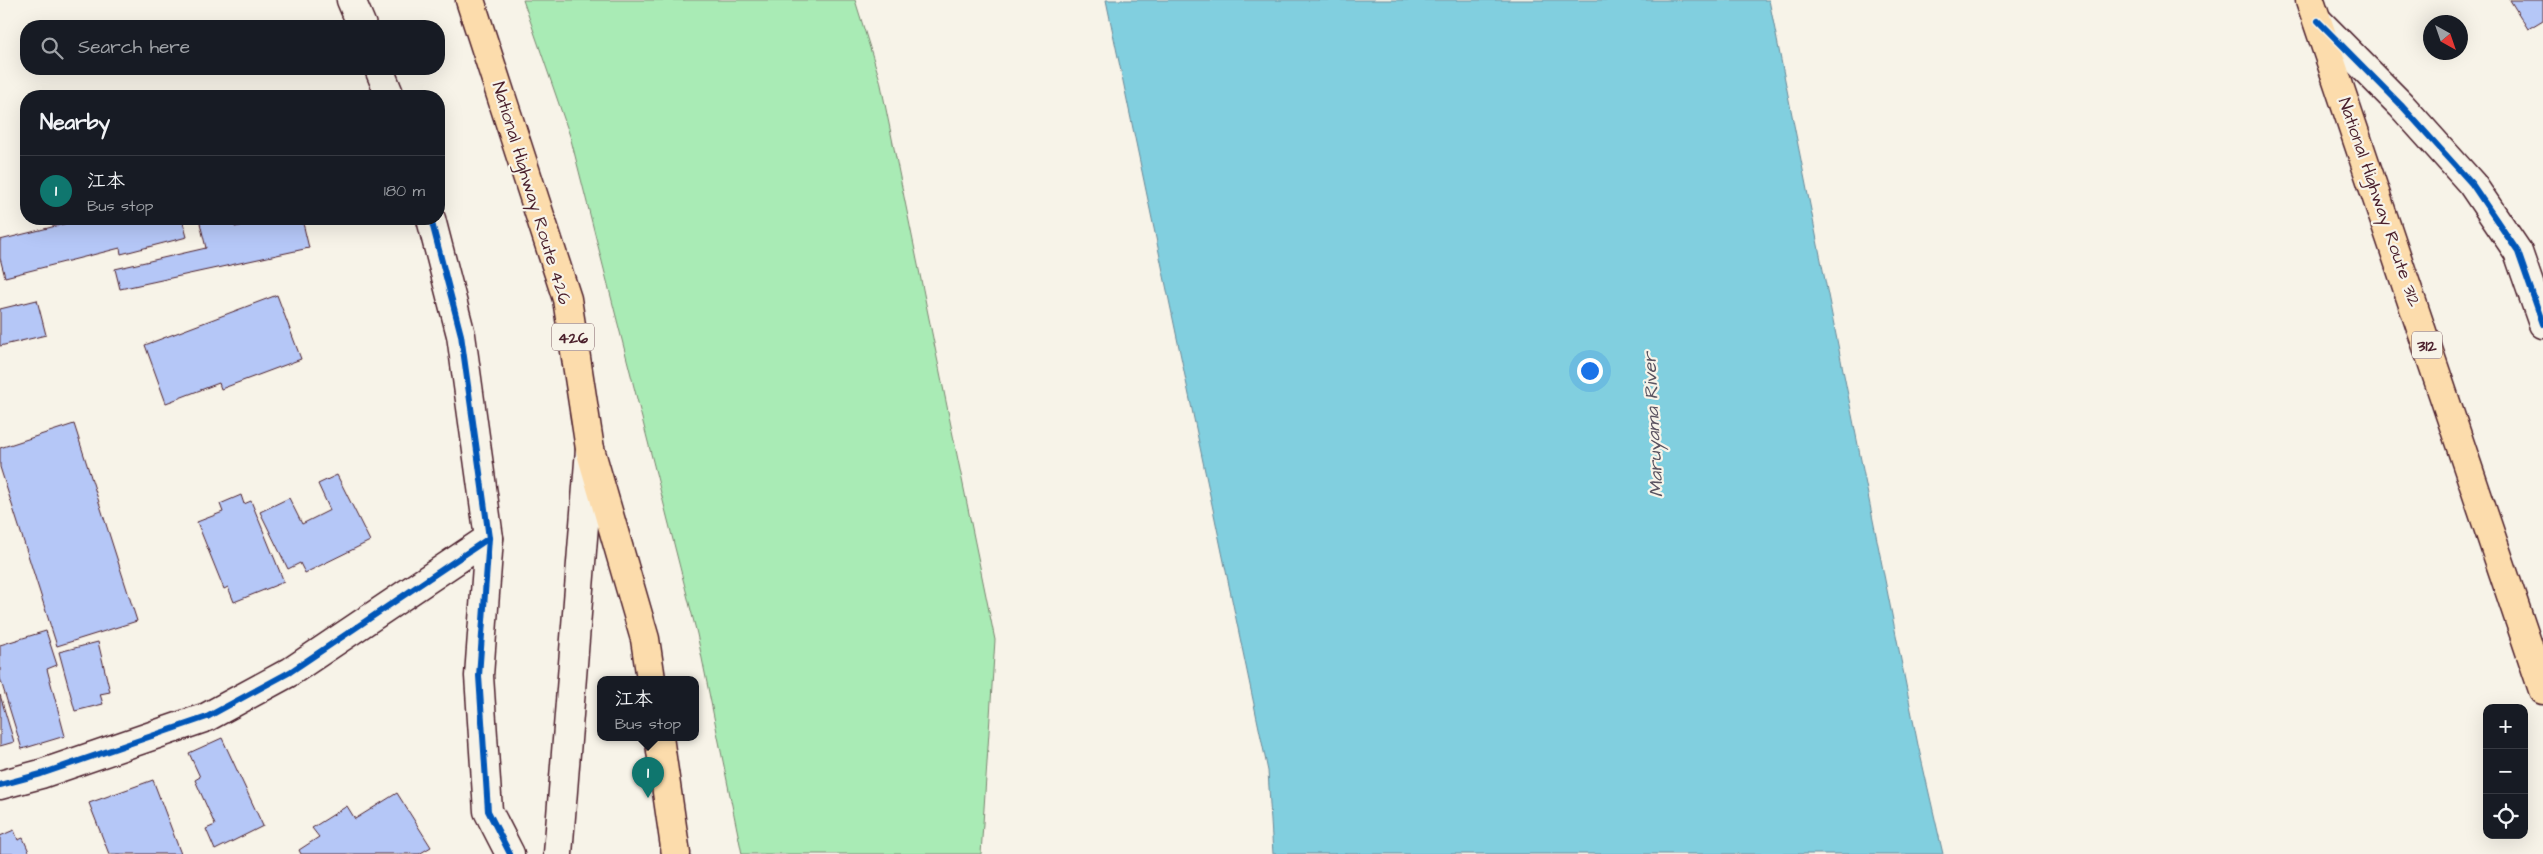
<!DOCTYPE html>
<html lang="en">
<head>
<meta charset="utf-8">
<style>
	:root { --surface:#171b24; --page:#20242c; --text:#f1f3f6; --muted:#9ea1a6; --line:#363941; --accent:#0f766e }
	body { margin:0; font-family:"Architects Daughter","Klee One",sans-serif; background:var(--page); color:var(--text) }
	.controls { position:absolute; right:15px; bottom:15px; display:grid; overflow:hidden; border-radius:10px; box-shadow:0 5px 20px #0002 }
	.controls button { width:45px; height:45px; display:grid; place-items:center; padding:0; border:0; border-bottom:1px solid var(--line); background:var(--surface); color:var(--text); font:25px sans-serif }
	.compass { position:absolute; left:2423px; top:15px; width:45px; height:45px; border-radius:50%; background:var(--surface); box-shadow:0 5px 20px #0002; rotate:140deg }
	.you { position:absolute; left:1589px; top:370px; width:18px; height:18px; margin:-12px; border:4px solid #fff; border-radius:50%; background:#1a73e8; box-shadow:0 0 0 8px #1a73e833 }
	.badge { display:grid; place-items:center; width:32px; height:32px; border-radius:50%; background:var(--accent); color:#fff; font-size:16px; font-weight:700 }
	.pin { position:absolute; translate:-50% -41px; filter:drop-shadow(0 1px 2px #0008) }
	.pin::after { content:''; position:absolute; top:26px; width:18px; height:15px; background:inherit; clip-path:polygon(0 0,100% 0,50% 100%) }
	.popup { position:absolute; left:597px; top:676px; width:102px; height:65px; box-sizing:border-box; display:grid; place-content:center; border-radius:10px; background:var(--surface); filter:drop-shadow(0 1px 4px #0005); font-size:16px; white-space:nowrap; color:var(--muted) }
	.popup b { font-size:19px; color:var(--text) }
	.popup::after { content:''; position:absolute; left:50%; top:100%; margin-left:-10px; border:10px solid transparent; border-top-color:var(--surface) }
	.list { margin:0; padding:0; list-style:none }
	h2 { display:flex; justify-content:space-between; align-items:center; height:65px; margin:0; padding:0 20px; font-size:21px }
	h2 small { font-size:16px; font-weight:400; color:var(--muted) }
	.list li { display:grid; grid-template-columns:32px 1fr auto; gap:15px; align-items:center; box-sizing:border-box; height:70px; padding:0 20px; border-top:1px solid var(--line) }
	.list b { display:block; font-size:19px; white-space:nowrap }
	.list p { margin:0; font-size:16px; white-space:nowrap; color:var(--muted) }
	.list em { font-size:16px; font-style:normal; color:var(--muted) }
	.icon { flex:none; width:28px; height:28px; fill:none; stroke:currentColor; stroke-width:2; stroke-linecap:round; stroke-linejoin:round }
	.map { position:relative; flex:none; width:2543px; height:854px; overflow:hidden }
	.search { position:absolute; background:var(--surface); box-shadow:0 5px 20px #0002; left:20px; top:20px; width:425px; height:55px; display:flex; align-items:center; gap:12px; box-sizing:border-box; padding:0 18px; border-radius:20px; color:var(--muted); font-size:19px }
	.panel { position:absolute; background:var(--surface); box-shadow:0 5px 20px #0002; left:20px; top:90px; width:425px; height:135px; border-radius:20px }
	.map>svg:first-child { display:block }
</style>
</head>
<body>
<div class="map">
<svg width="2543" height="854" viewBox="0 0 2543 854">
	<rect width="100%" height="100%" fill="#f7f3e8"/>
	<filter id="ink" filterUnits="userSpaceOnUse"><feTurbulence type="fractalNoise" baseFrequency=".02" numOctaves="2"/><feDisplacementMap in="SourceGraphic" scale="10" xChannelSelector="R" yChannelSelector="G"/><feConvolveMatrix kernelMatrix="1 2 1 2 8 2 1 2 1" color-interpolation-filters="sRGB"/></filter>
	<g filter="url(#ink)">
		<path fill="#a9ebb5" stroke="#7a8570" d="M523,0H855L880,80L995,640L981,854H742L697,634L570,136Z"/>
		<path fill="#81cfdf" stroke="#6b8997" d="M1106,0H1769L1918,745L1943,854H1273L1268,771Z"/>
		<g fill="#b5c7f7" stroke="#4a1f2b">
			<path d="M2510,0H2543V20L2528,29Z"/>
			<path d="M67,219H182L187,237L121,254L120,248L5,277L0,258V240L68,223Z"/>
			<path d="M216,219H233L235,227L271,219H302L309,248L120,289L115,269L206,248L200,223Z"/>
			<path d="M277,295L301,359L221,389L219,383L166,403L145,345Z"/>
			<path d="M37,300L46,335L0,346V309Z"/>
			<path d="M74,424L137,621L57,646L0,467V448Z"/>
			<path d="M337,475L370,541L305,573L300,563L288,569L260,512L289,498L302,524L330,510L318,484Z"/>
			<path d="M241,495L244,504L251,501L284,582L234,602L228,587L224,589L197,522L223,512L220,504Z"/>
			<path d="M46,631L57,665L47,669L65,736L22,749L0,678V645Z"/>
			<path d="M98,642L110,692L100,694L103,704L75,711L59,652Z"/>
			<path d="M0,695L14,742L0,746Z"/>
			<path d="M222,738L263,826L215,850L206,829L215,825L195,780L200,777L189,753Z"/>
			<path d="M153,780L181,854H109L89,803Z"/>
			<path d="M397,793L431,847L419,854H301L299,850L319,837L312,828L347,806L355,819Z"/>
			<path d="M14,830L18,840L23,838L30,854H0V836Z"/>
		</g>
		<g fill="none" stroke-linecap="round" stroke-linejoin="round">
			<defs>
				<g id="minor">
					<path d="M351,0L362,26"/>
					<path d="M2318,21L2401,105L2472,184L2518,252L2543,324"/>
					<path d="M379,69L390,96"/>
					<path d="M431,219L461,335L489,538L479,676L488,811L510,854"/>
					<path d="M0,785L41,774L207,717L290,672L489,538"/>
					<path d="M558,854L590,449"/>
				</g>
				<g id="trunk">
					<path d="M470,0L567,299L590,449L645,639L651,679"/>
					<path d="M2310,0L2543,690"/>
					<path d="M659,737L676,854"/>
				</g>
			</defs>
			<use href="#minor" stroke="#4a1f2b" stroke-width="31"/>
			<use href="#trunk" stroke="#4a1f2b" stroke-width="31"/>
			<use href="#minor" stroke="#f7f3e8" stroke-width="28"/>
			<use href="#trunk" stroke="#fcdcac" stroke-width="28"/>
			<defs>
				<g id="cycleway">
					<path d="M2318,21L2401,105L2472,184L2518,252L2543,324"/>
					<path d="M431,219L461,335L489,538L479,676L488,811L510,854"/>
					<path d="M0,785L41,774L207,717L290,672L489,538"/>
				</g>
			</defs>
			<use href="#cycleway" stroke="#f7f3e8" stroke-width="9"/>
			<use href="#cycleway" stroke="#0057b8" stroke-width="6"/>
		</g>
	</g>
	<g text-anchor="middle" stroke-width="4.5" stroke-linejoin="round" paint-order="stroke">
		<g fill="#f7f3e8" stroke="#7e5f64" stroke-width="1">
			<rect x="552" y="323.5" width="42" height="27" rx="4"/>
			<rect x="2412" y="331.5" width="30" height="27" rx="4"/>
		</g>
		<g font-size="16" font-weight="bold" fill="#4a1f2b">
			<text x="573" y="343">426</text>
			<text x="2427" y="351">312</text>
		</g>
		<g font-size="18" fill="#4a1f2b" stroke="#f7f3e8">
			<text transform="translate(532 193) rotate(73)" y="6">National Highway Route 426</text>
			<text transform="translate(2380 202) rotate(71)" y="6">National Highway Route 312</text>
		</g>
		<g font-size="19" font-style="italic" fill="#5a5461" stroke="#f7f3e8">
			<text transform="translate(1652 425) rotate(-93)" y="7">Maruyama River</text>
		</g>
	</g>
</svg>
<div class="controls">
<button>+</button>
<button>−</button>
<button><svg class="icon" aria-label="locate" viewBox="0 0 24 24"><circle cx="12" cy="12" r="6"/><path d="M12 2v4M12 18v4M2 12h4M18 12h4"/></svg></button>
</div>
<svg class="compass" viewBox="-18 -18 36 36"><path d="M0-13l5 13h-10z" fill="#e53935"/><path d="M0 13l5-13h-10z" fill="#9ea1a6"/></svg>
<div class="you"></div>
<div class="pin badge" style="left:648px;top:798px">1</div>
<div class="popup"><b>江本</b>Bus stop</div>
<div class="search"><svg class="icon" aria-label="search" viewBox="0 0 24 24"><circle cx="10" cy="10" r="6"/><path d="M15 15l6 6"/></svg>Search here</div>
<section class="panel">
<h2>Nearby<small></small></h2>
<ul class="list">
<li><span class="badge">1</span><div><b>江本</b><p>Bus stop</p></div><em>180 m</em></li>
</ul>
</section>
</div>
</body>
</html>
